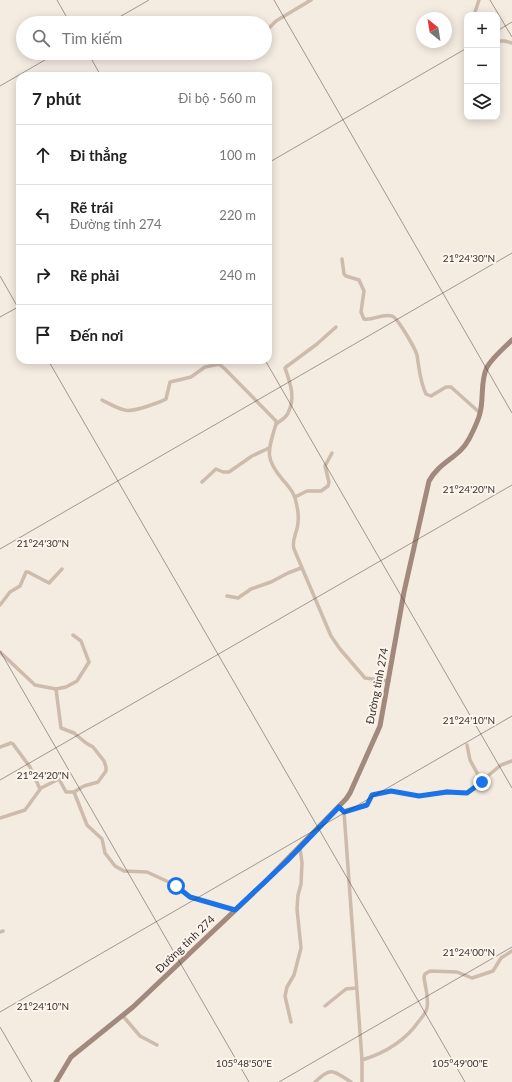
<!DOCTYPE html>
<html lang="vi">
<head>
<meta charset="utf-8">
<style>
	:root { --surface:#fff; --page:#f6f6f6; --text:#222; --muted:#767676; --line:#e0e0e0 }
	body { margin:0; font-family:Lato,sans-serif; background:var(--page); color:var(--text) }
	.controls { position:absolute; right:12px; top:12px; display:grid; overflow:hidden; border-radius:8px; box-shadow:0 2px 10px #0003 }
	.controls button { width:36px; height:36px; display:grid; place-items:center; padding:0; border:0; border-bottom:1px solid var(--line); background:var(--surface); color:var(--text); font:20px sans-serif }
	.compass { position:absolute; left:416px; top:12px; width:36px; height:36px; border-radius:50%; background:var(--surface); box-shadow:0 2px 10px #0003; rotate:330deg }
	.stop { position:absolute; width:12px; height:12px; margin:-9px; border:3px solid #1a73e8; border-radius:50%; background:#fff }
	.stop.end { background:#1a73e8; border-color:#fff; box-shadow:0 1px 4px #0008 }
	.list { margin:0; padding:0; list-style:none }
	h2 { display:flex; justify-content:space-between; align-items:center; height:52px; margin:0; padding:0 16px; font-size:17px }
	h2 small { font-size:13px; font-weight:400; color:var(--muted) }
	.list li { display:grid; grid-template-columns:26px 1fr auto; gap:12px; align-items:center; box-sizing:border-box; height:60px; padding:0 16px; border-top:1px solid var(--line) }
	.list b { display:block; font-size:15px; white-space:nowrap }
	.list p { margin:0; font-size:13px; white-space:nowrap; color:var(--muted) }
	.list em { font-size:13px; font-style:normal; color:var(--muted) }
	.icon { flex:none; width:22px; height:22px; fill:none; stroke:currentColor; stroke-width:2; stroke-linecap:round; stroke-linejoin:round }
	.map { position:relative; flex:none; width:512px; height:1082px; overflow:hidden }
	.search { position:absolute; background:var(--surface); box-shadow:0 2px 10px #0003; left:16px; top:16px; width:256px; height:44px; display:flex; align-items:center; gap:10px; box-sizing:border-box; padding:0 14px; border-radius:22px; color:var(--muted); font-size:15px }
	.panel { position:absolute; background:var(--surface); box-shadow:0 2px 10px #0003; left:16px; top:72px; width:256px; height:292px; border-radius:12px }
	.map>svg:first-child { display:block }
</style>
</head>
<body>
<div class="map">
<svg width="512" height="1082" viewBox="0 0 512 1082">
	<rect width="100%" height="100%" fill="#f4ebe1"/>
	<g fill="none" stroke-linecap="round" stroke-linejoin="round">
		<g stroke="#cdbbac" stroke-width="3.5">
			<path d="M474,15L479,0"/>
			<path d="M265,32L276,21L311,0"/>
			<path d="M497,41H505L512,43"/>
			<path d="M342,259L344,274L346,276L359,280L364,291L361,312L364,319C373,321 382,313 392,316C397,317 415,348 417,355C419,368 420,382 426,394L431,396L446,387H451L480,413"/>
			<path d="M214,360L225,369L276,421V424C268,451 264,458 283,480C288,486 293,491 295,498C297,505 299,515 298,522C298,532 291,539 294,549L331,636L340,649L365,678L389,681"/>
			<path d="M102,400C125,412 126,414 151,405C156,403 161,402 166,399L170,382L183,379L191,377L205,367L220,364"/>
			<path d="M276,424C280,421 286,418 288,413C296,398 290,382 285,368L286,367L317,344L336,327"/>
			<path d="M202,482L216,469L223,472H229L252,456L269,448"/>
			<path d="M295,497L307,491H321L328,486L329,482L325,466L332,453"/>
			<path d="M227,596L238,598L251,589L271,582L288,573L301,568"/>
			<path d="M0,605L10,592L20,586L26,572H28L49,583L62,569"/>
			<path d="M0,652L35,685L56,689L66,687L77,681L89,662L81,641L73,635"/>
			<path d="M467,745L470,760L482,782"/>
			<path d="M0,747L11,743L13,744L30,767L40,789"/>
			<path d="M74,792L87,825L102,839L105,853L115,866L124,871L147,872L173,884L190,897L235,910"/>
			<path d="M339,807L344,812L362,1060V1082"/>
			<path d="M344,812L367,805L372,795L391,791L419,796L447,791L467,793L501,765L512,761"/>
			<path d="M0,818L25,810L41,788L59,779L66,792H74L84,786L98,782L106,771V767L104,761L93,747L86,743L74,733L61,728L56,689"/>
			<path d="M0,932L3,931"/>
			<path d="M325,1006L346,989L356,988"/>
			<path d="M123,1016L140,1036L157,1045"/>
			<path d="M291,1022L285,996L287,987L294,975L301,948L297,909L298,895L301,884L302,863L300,848"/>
			<path d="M362,1060C385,1053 405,1041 419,1021C422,1017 426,1013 427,1008C429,997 425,987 424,977L425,974L430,971L457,972L472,978L493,971L501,958L512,951"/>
			<path d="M315,1082C332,1066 333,1071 351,1082"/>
		</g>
		<path stroke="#a18a7d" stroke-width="5" d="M56,1082L71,1057L133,1007L265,882L346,799L350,793L380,726L404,592L429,481C440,461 459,458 469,439C473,431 478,422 480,413C484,399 480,381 487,367C493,357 504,348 512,340"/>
	</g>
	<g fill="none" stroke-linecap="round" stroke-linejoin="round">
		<path stroke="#1a73e8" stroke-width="5" d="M176,886L190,897L235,910L287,861L339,807L344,812L367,805L372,795L391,791L419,796L447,792L467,793L482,782"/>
	</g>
	<path fill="none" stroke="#3b302b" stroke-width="1" stroke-opacity="0.45" d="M57,0L70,23M274,0L512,413M490,0L512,37M109,23L149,0M497,31L512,22M88,53L101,76M0,86L57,53M268,163L467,48M0,276L20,311M0,317L20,306M48,360L465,1082M265,360L512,788M0,549L512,253M0,651L249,1082M0,780L512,485M0,1012L512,716M0,1027L32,1082M279,1082L512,947"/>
	<g text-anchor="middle" stroke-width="4" stroke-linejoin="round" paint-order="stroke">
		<g font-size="11" fill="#3b302b" stroke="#fbf5ee">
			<text transform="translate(377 686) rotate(-79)" y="4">Đường tỉnh 274</text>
			<text transform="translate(185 944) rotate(-44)" y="4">Đường tỉnh 274</text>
		</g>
	</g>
	<g font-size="10" text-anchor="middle" fill="#3b302b" stroke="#fbf5ee" stroke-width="4" stroke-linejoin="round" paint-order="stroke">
		<text x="469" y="262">21°24'30"N</text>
		<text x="469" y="493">21°24'20"N</text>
		<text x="43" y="547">21°24'30"N</text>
		<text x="469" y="724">21°24'10"N</text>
		<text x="43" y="779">21°24'20"N</text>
		<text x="469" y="956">21°24'00"N</text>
		<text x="43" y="1010">21°24'10"N</text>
		<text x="244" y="1067">105°48'50"E</text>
		<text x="460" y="1067">105°49'00"E</text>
	</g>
</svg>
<div class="controls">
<button>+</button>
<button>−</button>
<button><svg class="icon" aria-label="layers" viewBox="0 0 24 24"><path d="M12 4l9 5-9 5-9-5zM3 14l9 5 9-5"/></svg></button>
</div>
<svg class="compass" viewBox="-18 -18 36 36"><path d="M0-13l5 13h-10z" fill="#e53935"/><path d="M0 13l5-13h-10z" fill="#767676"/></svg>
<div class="stop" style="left:176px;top:886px"></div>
<div class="stop end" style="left:482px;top:782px"></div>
<div class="search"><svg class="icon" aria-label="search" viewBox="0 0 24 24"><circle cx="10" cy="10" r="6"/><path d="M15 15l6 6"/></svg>Tìm kiếm</div>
<section class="panel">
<h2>7 phút<small>Đi bộ · 560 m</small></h2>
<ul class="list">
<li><svg class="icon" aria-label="ahead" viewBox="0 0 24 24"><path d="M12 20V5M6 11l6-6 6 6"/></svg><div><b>Đi thẳng</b></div><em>100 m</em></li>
<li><svg class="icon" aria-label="left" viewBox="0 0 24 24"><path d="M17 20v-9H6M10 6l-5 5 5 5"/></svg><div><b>Rẽ trái</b><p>Đường tỉnh 274</p></div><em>220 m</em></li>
<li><svg class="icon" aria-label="right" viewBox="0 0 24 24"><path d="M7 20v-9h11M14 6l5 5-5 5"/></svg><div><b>Rẽ phải</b></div><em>240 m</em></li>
<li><svg class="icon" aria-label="arrive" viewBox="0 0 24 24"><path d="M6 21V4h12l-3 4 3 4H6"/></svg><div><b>Đến nơi</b></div></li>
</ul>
</section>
</div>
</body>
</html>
